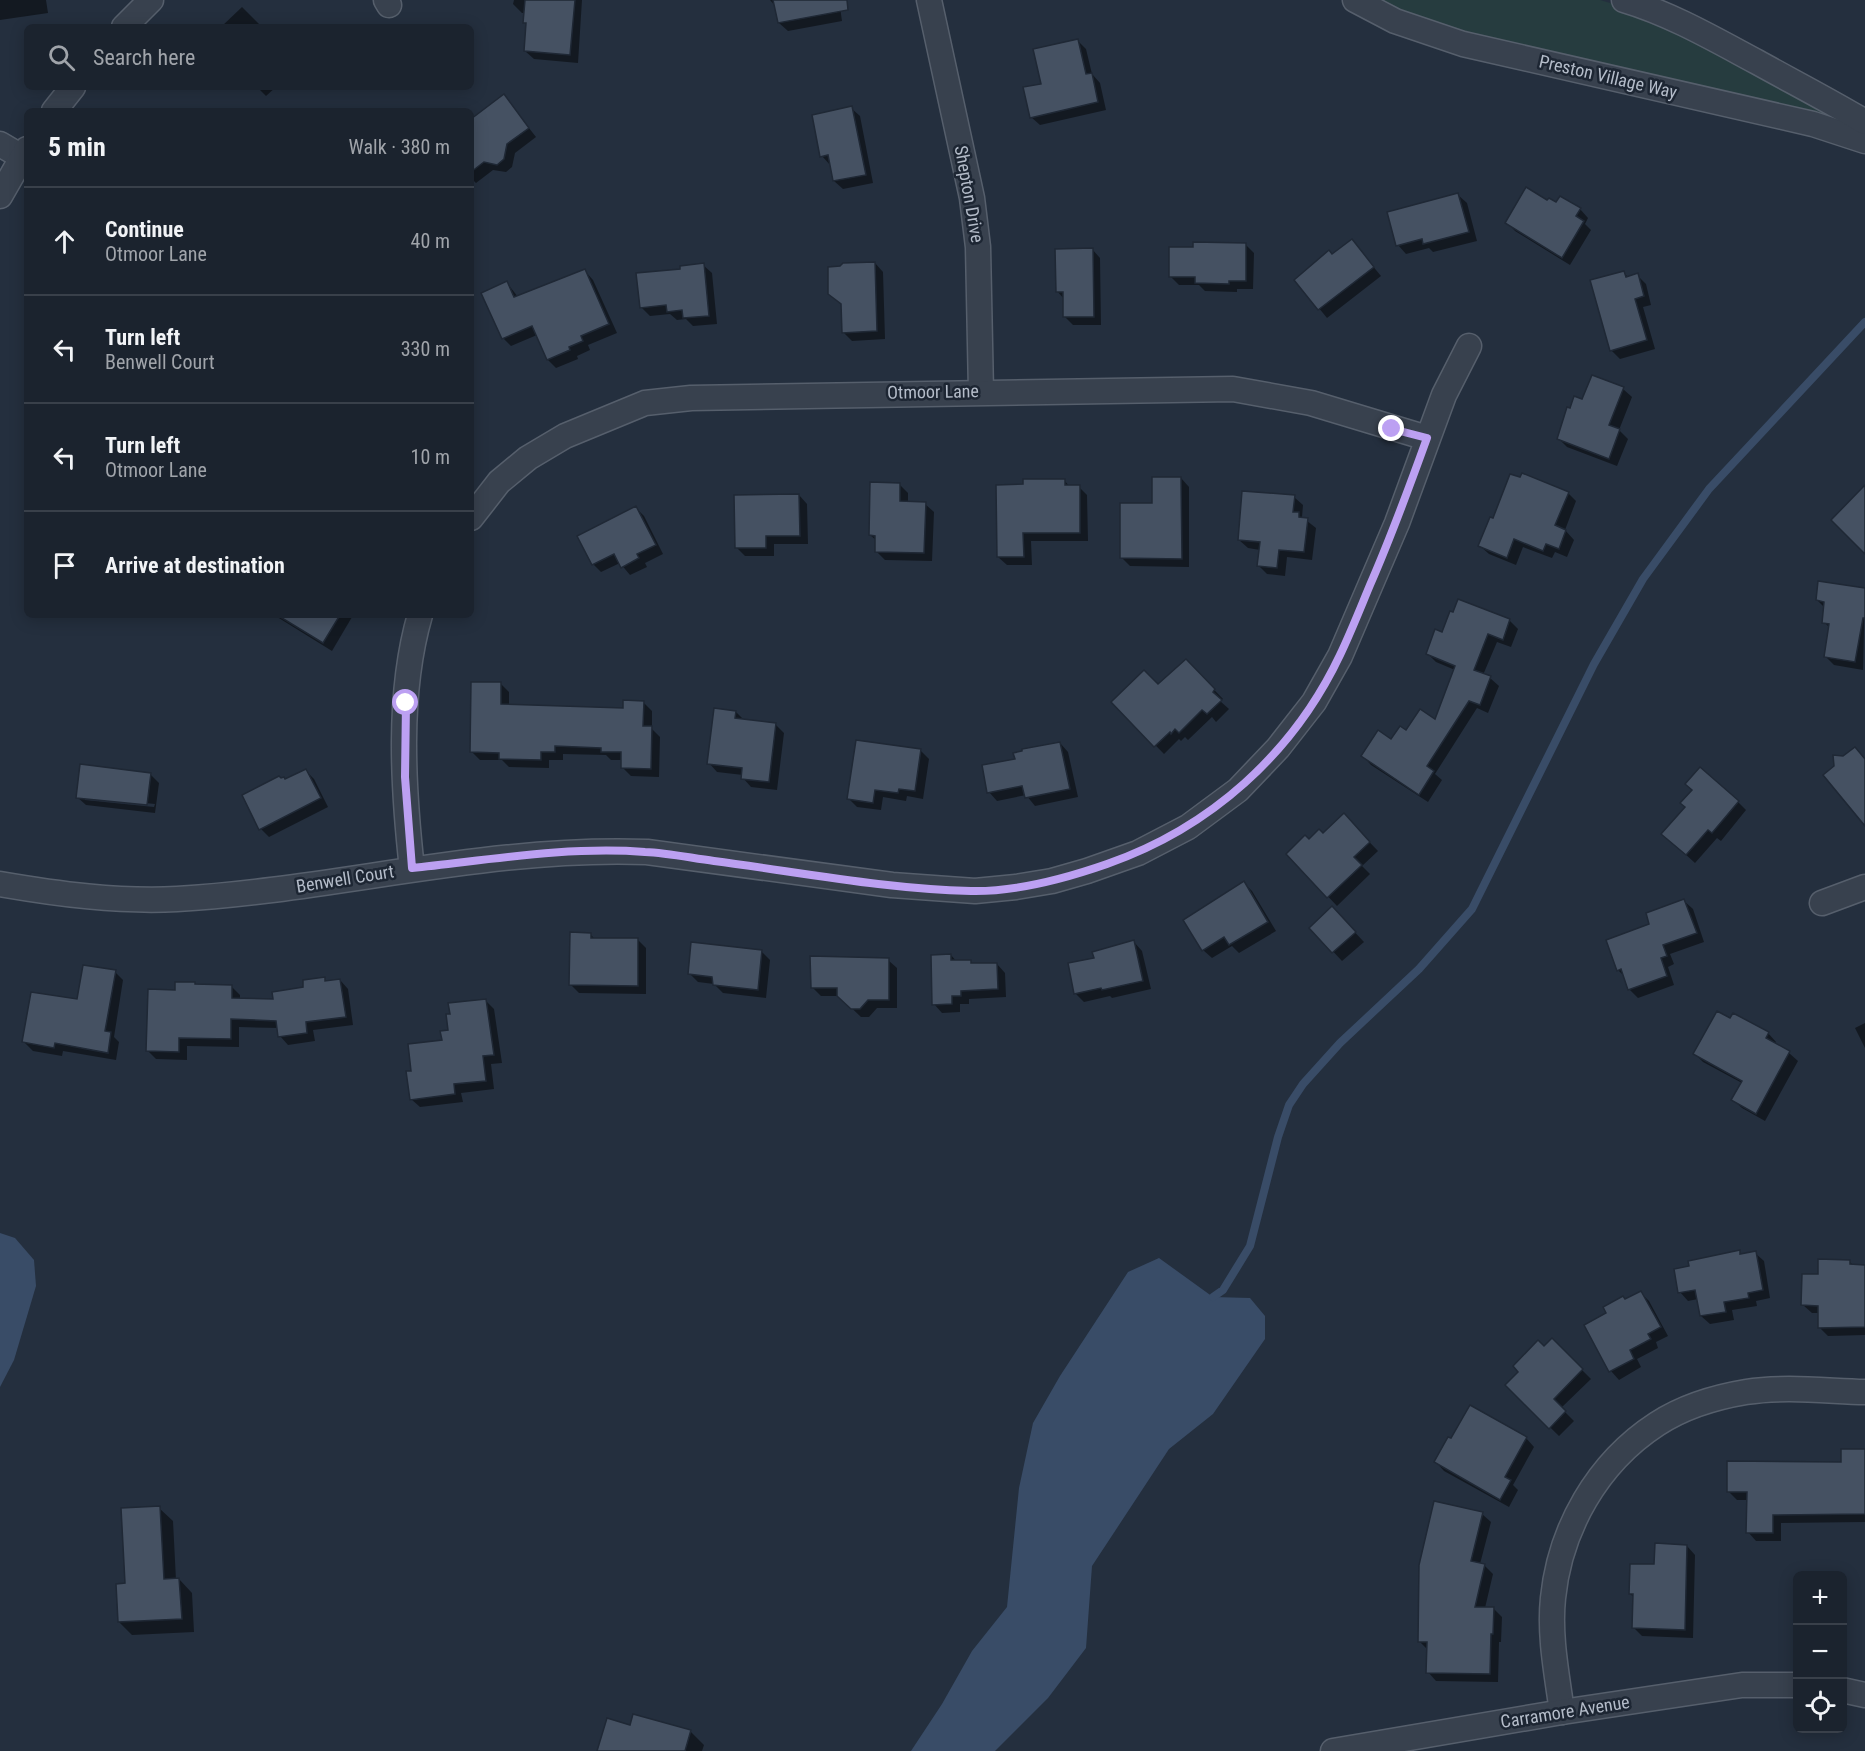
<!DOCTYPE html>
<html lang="en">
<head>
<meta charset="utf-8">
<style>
	:root { --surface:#1b232e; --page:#242b36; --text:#f1f3f6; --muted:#a0a4aa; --line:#39404a }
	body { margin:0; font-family:"Roboto Condensed",sans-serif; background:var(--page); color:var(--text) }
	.controls { position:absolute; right:18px; bottom:18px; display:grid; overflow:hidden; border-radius:9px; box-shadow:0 3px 15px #0003 }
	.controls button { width:54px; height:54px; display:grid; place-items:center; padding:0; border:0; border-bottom:2px solid var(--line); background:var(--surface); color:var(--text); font:30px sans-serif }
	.stop { position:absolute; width:18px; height:18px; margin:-14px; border:4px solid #bca0f2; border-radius:50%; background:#fff }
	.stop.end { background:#bca0f2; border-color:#fff; box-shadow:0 2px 6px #0008 }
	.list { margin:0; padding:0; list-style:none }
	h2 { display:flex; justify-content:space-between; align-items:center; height:78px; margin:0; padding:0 24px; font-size:26px }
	h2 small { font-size:20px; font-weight:400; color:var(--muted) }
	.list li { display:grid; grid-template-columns:39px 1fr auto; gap:18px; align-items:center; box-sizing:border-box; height:108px; padding:0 24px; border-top:2px solid var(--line) }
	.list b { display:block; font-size:22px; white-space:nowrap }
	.list p { margin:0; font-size:20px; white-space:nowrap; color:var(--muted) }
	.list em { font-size:20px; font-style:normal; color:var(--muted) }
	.icon { flex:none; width:33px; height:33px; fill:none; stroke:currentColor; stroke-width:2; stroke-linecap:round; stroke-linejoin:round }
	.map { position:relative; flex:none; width:1865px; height:1751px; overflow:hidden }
	.search { position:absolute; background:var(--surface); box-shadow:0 3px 15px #0003; left:24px; top:24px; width:450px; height:66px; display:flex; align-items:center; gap:15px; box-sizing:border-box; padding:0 21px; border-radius:9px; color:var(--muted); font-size:22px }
	.panel { position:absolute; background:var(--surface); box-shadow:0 3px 15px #0003; left:24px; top:108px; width:450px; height:510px; border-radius:9px }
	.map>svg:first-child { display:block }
</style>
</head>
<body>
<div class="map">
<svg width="1865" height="1751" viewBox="0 0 1865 1751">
	<rect width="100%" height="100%" fill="#242f3e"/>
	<path fill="#263c3f" d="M1371,0H1600L1637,11L1865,130L1448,32Z"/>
	<g fill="#394c67">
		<path d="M0,1233L15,1238L34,1260L36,1286L14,1360L0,1387Z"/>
		<path d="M1159,1258L1213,1297L1250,1298L1265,1316V1339L1213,1414L1169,1449L1092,1566L1086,1648L1048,1698L995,1751H911L942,1704L972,1651L1007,1607L1019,1488L1033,1423L1060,1376L1128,1272Z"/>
	</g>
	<g fill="#0007" fill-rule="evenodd">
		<path d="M0,0H46L48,13L0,20Z"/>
		<path d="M514,0H582L578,63L534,59L525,51L528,25L524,22L525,13H522L513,4Z"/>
		<path d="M770,0H839L842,21L788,31L779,23L776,7Z"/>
		<path d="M242,7L262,27H221Z"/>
		<path d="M1077,40L1086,49L1092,74L1100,83L1106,110L1040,125L1031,117L1043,85Z"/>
		<path d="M257,87H276L266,96Z"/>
		<path d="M504,96L536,137L515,153L512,167L506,172L493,170L476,183L471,178V121Z"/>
		<path d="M851,108L860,116L873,183L843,189L834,181L831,166L822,156Z"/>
		<path d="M1458,195L1467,203L1477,241L1433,252L1429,248L1406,254L1398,245Z"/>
		<path d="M1548,202L1580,209L1588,218L1585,224L1591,230L1570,265L1515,231L1507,222Z"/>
		<path d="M1352,241L1381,276L1327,318L1296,280Z"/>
		<path d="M1245,244L1254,253L1253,289H1237V292L1205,291L1199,285H1179L1171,277L1195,248Z"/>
		<path d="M1092,249L1100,258L1101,325H1073L1065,317L1064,299L1057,291Z"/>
		<path d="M875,263L883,272L885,339L852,341L843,332Z"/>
		<path d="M703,265L712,273L717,324L693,326L686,319L677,320L670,314L650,316L641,307L682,270Z"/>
		<path d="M585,271L593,280L617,333L588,345L590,350L577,356L578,359L556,368L548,360L537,335L511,346L503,338L507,283L518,297Z"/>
		<path d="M1624,273L1629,278L1637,275L1646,284L1651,305L1643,307L1655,349L1620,359L1611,350Z"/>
		<path d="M1623,389L1632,397L1619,430L1628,439L1617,466L1567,447L1559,439L1562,424L1575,398L1583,401Z"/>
		<path d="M1181,478L1189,487V567L1130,566L1122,558L1154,504Z"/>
		<path d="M1064,480L1070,487H1079L1087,495L1088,541H1031L1032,565H1007L998,557Z"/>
		<path d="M900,485L908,493V503L925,504L934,512L932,561L885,560L876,551L877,541L870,535Z"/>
		<path d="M1568,493L1576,501L1565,530L1574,540L1567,557L1555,552L1552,558L1523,547L1516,565L1489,554L1480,546Z"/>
		<path d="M799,495L807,504L808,544H774V556H745L737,548Z"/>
		<path d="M1294,497L1303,505L1302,517L1316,528L1312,560L1287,557L1285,576L1267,574L1259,566L1260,550L1248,548L1239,540Z"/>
		<path d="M636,508L644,516L663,554L645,563L647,567L630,575L620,563L601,572L593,564Z"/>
		<path d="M1865,589L1863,670L1834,665L1826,657L1830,628L1824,622L1825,608L1817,600Z"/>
		<path d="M1459,601L1510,621L1518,629L1511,647L1497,642L1483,675L1490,678L1499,686L1488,713L1477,708L1435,774L1442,780L1428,802L1371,765L1363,756L1407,732L1435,721L1455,670L1436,662L1427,653L1443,634Z"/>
		<path d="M274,615H350L352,617L332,651Z"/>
		<path d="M1186,661L1223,699L1220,701L1229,709L1216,722L1212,717L1188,740L1185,737L1181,741L1179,739L1164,754L1113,702L1158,686Z"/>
		<path d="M500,683L509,692V706L624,710L643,702L652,711V729L660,737L659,777L631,776L622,767V760H611L606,755L563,754V760H549V768L509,767L502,760H480L471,751Z"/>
		<path d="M715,710L736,712L744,720L775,724L784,733L777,790L751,787L743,778V775L717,772L709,763Z"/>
		<path d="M1060,743L1068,752L1078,797L1035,806L1026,795L997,801L989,792L1017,760Z"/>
		<path d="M921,751L929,759L923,799L907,796L906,801L883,797L881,810L857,807L849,799Z"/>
		<path d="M305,770L314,779L328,807L269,837L261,829L286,780Z"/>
		<path d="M150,774L159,783L155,813L86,805L77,797ZM85,797L155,804L154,807L85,800Z"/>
		<path d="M1738,802L1746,810L1721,841L1717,838L1695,863L1672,842Z"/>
		<path d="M1352,824L1378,851L1362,866L1370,874L1337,906L1288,854L1309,841Z"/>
		<path d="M1244,883L1252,891L1276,931L1239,953L1232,946L1212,958L1203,950Z"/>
		<path d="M1684,901L1693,909L1704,942L1670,954L1674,964L1668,967L1674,985L1638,998L1629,989L1625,977L1618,970L1651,925Z"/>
		<path d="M1332,908L1364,942L1342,961L1311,928Z"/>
		<path d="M590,934L595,939L638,940L646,948V994L579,993L571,985Z"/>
		<path d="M1134,942L1142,951L1151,989L1112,998L1110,996L1084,1002L1075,993L1095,959Z"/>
		<path d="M761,951L770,960L766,998L723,993L714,984L698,982L689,973Z"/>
		<path d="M951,955L957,962L970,961L974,965L997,964L1005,973L1006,997L969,999V1004H960V1012L942,1013L934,1004Z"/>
		<path d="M888,960L897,968V1008H877L869,1017H861L839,996H821L812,987Z"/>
		<path d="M115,972L123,980L114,1037L119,1042L116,1060L63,1051L62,1056L33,1051L24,1042Z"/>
		<path d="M324,979L327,982L340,980L348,989L353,1025L313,1030L315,1041L288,1045L280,1036L279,1028L239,1027V1047L187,1046V1060L156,1059L148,1051L176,992L195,983L197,986H231L240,995V999L275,1001Z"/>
		<path d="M485,1000L494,1009L502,1063L491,1064L494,1089L461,1093L463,1102L420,1107L411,1099L413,1072L443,1041L449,1032Z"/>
		<path d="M1731,1020L1768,1033L1776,1042L1775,1045L1789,1053L1798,1061L1765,1121L1742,1108L1733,1100L1742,1083L1703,1062L1695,1054Z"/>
		<path d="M1865,1023V1048L1855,1028Z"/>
		<path d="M1739,1252L1742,1255L1755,1253L1764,1261L1770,1298L1756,1301L1757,1306L1732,1310L1734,1320L1710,1324L1701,1316L1698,1299L1688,1301L1680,1292L1691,1267Z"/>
		<path d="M1849,1261L1854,1266H1865V1335L1828,1336L1819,1327V1313H1812L1803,1305L1819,1275Z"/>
		<path d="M1641,1293L1649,1301L1668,1336L1656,1342L1658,1348L1637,1359L1641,1367L1619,1380L1611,1371L1608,1314Z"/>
		<path d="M1552,1340L1591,1379L1561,1408L1574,1421L1559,1436L1507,1385Z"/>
		<path d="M1526,1438L1534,1447L1513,1485L1518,1490L1509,1507L1444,1471L1436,1462Z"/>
		<path d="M1865,1450V1522L1781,1523V1541H1756L1748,1532V1500H1737L1729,1492L1843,1463Z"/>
		<path d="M159,1508L173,1521L176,1580L179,1579L192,1593L194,1632L132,1635L119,1622L127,1585Z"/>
		<path d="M1482,1514L1491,1522L1480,1564L1484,1565L1493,1574L1485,1608H1493L1502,1617L1501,1642H1499L1498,1682L1436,1681L1428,1672V1650L1419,1641Z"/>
		<path d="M1687,1546L1695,1555L1693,1638L1642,1636L1634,1628L1635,1598L1630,1594L1656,1566Z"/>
		<path d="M634,1715L691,1732L704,1745L702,1751H599L631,1727Z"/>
	</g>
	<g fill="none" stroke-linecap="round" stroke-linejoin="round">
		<path stroke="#394c67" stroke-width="8" d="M1213,1297L1223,1290L1250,1246L1278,1137L1289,1105L1303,1084L1340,1043L1419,969L1472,909L1594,664L1643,579L1709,489L1865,322"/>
	</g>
	<g fill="#455162" stroke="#1f2835" stroke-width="1.5">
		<path d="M525,0H575L570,55L524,51L526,23H523Z"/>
		<path d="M773,0H847L848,10L778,23Z"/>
		<path d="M1078,39L1086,74L1092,73L1098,102L1030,118L1023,87L1041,84L1033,49Z"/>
		<path d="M504,94L529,128L507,144L504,159L497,165L484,162L471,172V119Z"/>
		<path d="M852,106L866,175L833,181L828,155L820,157L812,115Z"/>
		<path d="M1526,187L1547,200L1549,198L1556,202L1560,196L1581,208L1576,216L1584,221L1562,258L1505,223Z"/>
		<path d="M1458,193L1469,232L1423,244L1422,239L1396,246L1387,212Z"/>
		<path d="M1352,239L1374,267L1318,310L1294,280L1329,250L1332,254Z"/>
		<path d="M1193,242L1246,243V281H1229V284L1195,283V277H1169V247H1193Z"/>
		<path d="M1093,248L1094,317H1063V292H1056L1055,249Z"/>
		<path d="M875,262L877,331L842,333L841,304L828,294V267L840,266L843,263Z"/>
		<path d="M704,263L709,316L683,318L682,310L667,312L666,305L640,308L636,273L680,269V266Z"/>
		<path d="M585,269L609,324L581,336L583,341L569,347L570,350L547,360L532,326L502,339L481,293L507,281L514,297Z"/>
		<path d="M1624,271L1626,277L1638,273L1644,296L1635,299L1647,340L1610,351L1590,280Z"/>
		<path d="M1592,375L1624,387L1609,425L1620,429L1609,459L1557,439L1567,407L1570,408L1574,396L1582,399Z"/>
		<path d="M1522,473L1569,492L1555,525L1566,530L1559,549L1546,544L1543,551L1514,539L1507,558L1478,546L1490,517L1493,518L1510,474L1520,477Z"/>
		<path d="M1152,477H1181L1182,559L1120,558V503H1152Z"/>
		<path d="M1023,479H1065V485H1080V533H1023L1024,557H997L996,485L1023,484Z"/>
		<path d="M870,482L900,483V501L926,502L924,553L875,552V536L869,535Z"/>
		<path d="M1865,485V554L1831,520Z"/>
		<path d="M1242,491L1295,495L1293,512H1299V517L1308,518L1304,552L1279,550L1277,568L1257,566L1260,542L1238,540Z"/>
		<path d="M799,494L800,536H766V548H735L734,495Z"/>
		<path d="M636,506L656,545L637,554L639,558L621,568L614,554L592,565L577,536Z"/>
		<path d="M1818,581L1865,588V618H1863L1855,662L1824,657L1829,624L1822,623L1824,602L1816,600Z"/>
		<path d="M1458,599L1510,619L1503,640L1488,634L1474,670L1491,676L1480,705L1469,701L1427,766L1434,771L1419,795L1361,756L1378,730L1391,739L1400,726L1406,730L1420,709L1435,719L1455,666L1426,654L1435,629L1442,632L1450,611L1453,612Z"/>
		<path d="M277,615H340L323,643Z"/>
		<path d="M1186,659L1215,689L1213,692L1222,700L1207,714L1202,710L1179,733L1175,729L1171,734L1170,732L1154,747L1111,702L1144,670L1158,684Z"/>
		<path d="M471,682H501V704L623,708V700L644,701L643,726H652L651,769L621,768V752H601V748L555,746V752H541V760L499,759V753L470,752Z"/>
		<path d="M714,708L736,711L735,718L776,723L769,782L741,779L742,768L707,764Z"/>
		<path d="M856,740L921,749L915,791L899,789L898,793L875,790L873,803L847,799Z"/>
		<path d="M1060,742L1070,789L1025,798L1022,786L987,793L982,765L1015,759L1013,753L1022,751V749Z"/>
		<path d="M1855,747L1865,759V826L1823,775L1834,766L1833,755L1843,756Z"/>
		<path d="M80,764L151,773L147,805L76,798Z"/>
		<path d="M1700,767L1739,801L1712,833L1708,830L1686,855L1661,834L1685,807L1680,803L1692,790L1685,784Z"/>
		<path d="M306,769L321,798L259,830L242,795L279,776L281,778L284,777L285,779Z"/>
		<path d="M1344,813L1370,842L1354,857L1362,865L1327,898L1286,854L1305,835L1309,839L1319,829L1323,833Z"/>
		<path d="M1244,881L1268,922L1229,945L1224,937L1202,951L1183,920Z"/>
		<path d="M1684,899L1697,933L1663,945L1667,956L1661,958L1667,976L1628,990L1621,969L1617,971L1606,940L1649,924L1646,913Z"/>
		<path d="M1332,906L1356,932L1332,953L1309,928Z"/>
		<path d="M570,932L591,933V938H638V986L569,985Z"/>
		<path d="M1134,940L1143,981L1102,990L1101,988L1074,994L1068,963L1094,958L1092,952Z"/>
		<path d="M691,942L762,950L758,990L713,985L712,977L688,974Z"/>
		<path d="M951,954V960H971V963H997L998,989L961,991V996H952V1004L932,1005L931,955Z"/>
		<path d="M810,956L889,958V1000H868L860,1009H851L837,996V988H811Z"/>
		<path d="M83,965L116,970L105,1031L111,1032L108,1053L55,1043L54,1048L22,1042L31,992L77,999Z"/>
		<path d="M325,977V981L340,979L346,1017L306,1022L307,1033L278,1037L276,1021L231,1019V1039L179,1038V1052L146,1051L148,989L175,990V982H195V984L232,985V998L273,999L272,992L303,987V980Z"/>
		<path d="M486,999L494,1055L483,1056L486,1081L454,1084L455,1094L410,1100L406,1071H411L408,1044L442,1040L440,1031L448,1030L446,1014H450L448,1003Z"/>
		<path d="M1717,1011L1730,1018L1733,1013L1769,1032L1766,1038L1790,1051L1756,1114L1731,1100L1742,1081L1693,1054Z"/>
		<path d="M1740,1250V1254L1756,1251L1763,1290L1748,1293L1749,1298L1724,1302L1726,1312L1700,1316L1695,1290L1678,1293L1674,1269L1689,1266L1688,1261Z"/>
		<path d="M1818,1259L1850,1260V1264L1865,1265V1327L1818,1328V1306L1801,1305L1802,1274H1818Z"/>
		<path d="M1641,1291L1661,1327L1648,1334L1651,1339L1630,1350L1634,1359L1609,1372L1584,1325L1606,1313L1603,1307L1623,1296L1625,1299Z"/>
		<path d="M1552,1338L1583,1369L1554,1399L1566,1411L1549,1429L1505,1385L1518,1372L1513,1366L1538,1340L1544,1346Z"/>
		<path d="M1470,1405L1527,1437L1505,1477L1511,1480L1500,1500L1434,1462L1448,1437L1451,1438Z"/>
		<path d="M1841,1449H1865V1514L1773,1515V1533H1746L1747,1492H1727V1461L1841,1462Z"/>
		<path d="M1434,1501L1483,1512L1471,1561L1485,1564L1475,1607H1494L1493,1634H1491L1490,1674L1426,1673L1427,1642H1418L1419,1565Z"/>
		<path d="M160,1506L164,1579L179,1578L182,1619L118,1622L116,1584L125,1583L121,1508Z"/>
		<path d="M1655,1543L1687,1545L1685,1630L1632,1628L1633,1594H1629L1630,1564H1654Z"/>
		<path d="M633,1714L691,1730L685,1751H597L607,1718L630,1725Z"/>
	</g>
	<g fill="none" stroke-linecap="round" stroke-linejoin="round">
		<defs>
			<g id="minor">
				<path d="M386,0L389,5"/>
				<path d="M929,0L972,198L978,247L981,392"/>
				<path d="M1355,0L1395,21L1463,44L1813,124L1865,141"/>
				<path d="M1624,0C1671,14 1714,39 1757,62C1793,82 1830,101 1865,122"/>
				<path d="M124,27L151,0"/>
				<path d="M54,111L73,87"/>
				<path d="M0,144L22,157"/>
				<path d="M0,196L27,149"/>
				<path d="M471,518L499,482L528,458L565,436L645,403L691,398L1233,389L1311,403L1427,438"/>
				<path d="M412,869C403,788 397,694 420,615"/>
				<path d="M0,884C58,894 118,902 177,899C334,890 488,846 647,852L892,885L975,891L1016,887L1052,881L1087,871L1138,853L1188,827L1238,790L1278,748L1314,702L1340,656L1397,523L1444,395L1469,346"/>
				<path d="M1822,903L1865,887"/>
				<path d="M1842,1690L1865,1695"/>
				<path d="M1562,1712C1557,1675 1549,1636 1553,1598C1560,1529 1597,1463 1657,1424C1683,1407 1716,1397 1746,1392C1785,1386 1826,1391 1865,1392"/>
				<path d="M1333,1751L1562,1712L1742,1685H1798"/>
			</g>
		</defs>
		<use href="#minor" stroke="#565f6c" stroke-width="27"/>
		<use href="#minor" stroke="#38414e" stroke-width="24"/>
	</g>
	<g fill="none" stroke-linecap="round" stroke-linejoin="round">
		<path stroke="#bca0f2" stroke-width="8" d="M406,703L405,777L412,868C489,860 568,846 645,852C668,853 691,858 714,861C799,872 885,889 971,891C1017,892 1064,879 1107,864C1210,828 1293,754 1340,655C1351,632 1360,609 1370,585C1391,537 1409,488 1427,438L1392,429"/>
	</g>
	<g text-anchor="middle" stroke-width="5" stroke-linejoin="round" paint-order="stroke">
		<g font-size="18" fill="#b4bcc9" stroke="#1d2633">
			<text transform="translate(1608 77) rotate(13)" y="6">Preston Village Way</text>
			<text transform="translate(969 194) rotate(80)" y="6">Shepton Drive</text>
			<text transform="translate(933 392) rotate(-1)" y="6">Otmoor Lane</text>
			<text transform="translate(345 879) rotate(-9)" y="6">Benwell Court</text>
			<text transform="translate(1565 1712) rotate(-9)" y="6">Carramore Avenue</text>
		</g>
	</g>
</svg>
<div class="controls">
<button>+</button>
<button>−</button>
<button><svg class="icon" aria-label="locate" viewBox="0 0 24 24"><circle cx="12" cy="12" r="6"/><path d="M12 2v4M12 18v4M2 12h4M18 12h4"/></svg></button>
</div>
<div class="stop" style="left:406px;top:703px"></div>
<div class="stop end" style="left:1392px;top:429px"></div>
<div class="search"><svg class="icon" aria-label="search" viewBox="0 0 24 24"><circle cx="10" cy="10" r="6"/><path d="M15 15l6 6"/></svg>Search here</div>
<section class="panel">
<h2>5 min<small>Walk · 380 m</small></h2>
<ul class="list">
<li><svg class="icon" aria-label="ahead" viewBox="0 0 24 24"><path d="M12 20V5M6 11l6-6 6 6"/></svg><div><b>Continue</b><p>Otmoor Lane</p></div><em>40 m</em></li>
<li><svg class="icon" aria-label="left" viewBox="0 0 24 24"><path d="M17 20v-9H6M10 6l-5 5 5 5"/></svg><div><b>Turn left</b><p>Benwell Court</p></div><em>330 m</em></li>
<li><svg class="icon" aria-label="left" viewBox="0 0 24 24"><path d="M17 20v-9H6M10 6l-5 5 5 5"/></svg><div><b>Turn left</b><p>Otmoor Lane</p></div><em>10 m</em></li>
<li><svg class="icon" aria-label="arrive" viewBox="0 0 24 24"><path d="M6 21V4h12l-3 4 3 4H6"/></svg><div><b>Arrive at destination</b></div></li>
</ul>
</section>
</div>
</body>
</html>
